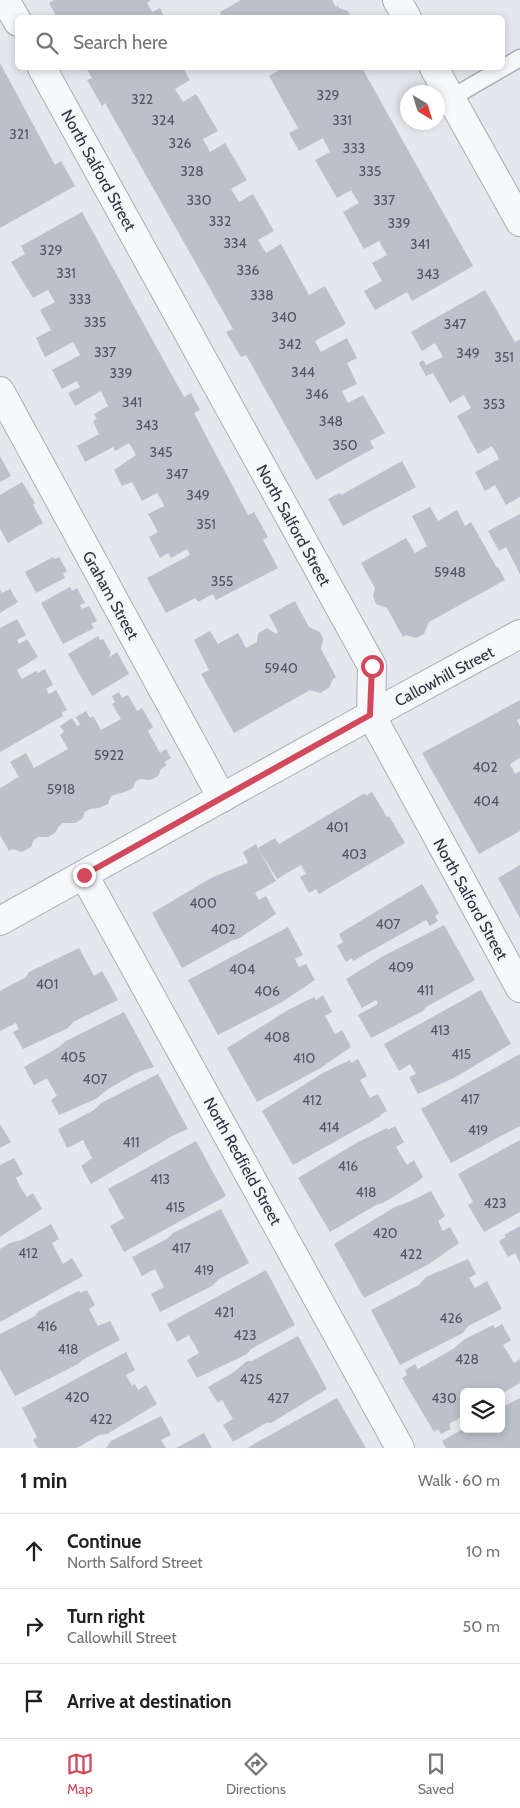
<!DOCTYPE html>
<html lang="en">
<head>
<meta charset="utf-8">
<style>
	:root { --surface:#fff; --page:#f6f6f6; --text:#202124; --muted:#757577; --line:#e0e0e0; --accent:#d1495b }
	body { margin:0; font-family:Cabin,sans-serif; background:var(--page); color:var(--text) }
	.controls { position:absolute; right:15px; bottom:15px; display:grid; overflow:hidden; border-radius:8px; box-shadow:0 2px 8px #0003 }
	.controls button { width:45px; height:45px; display:grid; place-items:center; padding:0; border:0; border-bottom:1px solid var(--line); background:var(--surface); color:var(--text); font:25px sans-serif }
	.compass { position:absolute; left:400px; top:85px; width:45px; height:45px; border-radius:50%; background:var(--surface); box-shadow:0 2px 8px #0003; rotate:142deg }
	.stop { position:absolute; width:15px; height:15px; margin:-11px; border:4px solid #d1495b; border-radius:50%; background:#fff }
	.stop.end { background:#d1495b; border-color:#fff; box-shadow:0 1px 5px #0008 }
	.list { margin:0; padding:0; list-style:none }
	h2 { display:flex; justify-content:space-between; align-items:center; height:65px; margin:0; padding:0 20px; font-size:21px }
	h2 small { font-size:16px; font-weight:400; color:var(--muted) }
	.list li { display:grid; grid-template-columns:32px 1fr auto; gap:15px; align-items:center; box-sizing:border-box; height:75px; padding:0 20px; border-top:1px solid var(--line) }
	.list b { display:block; font-size:19px; white-space:nowrap }
	.list p { margin:0; font-size:16px; white-space:nowrap; color:var(--muted) }
	.list em { font-size:16px; font-style:normal; color:var(--muted) }
	.icon { flex:none; width:28px; height:28px; fill:none; stroke:currentColor; stroke-width:2; stroke-linecap:round; stroke-linejoin:round }
	.map { position:relative; flex:none; width:520px; height:1448px; overflow:hidden }
	.search { position:absolute; background:var(--surface); box-shadow:0 2px 8px #0003; left:15px; right:15px; top:15px; height:55px; display:flex; align-items:center; gap:12px; box-sizing:border-box; padding:0 18px; border-radius:8px; color:var(--muted); font-size:19px }
	.sheet { height:290px; background:var(--surface) }
	nav { display:flex; justify-content:space-around; align-items:center; box-sizing:border-box; height:70px; border-top:1px solid var(--line); background:var(--surface); font-size:14px; color:var(--muted) }
	nav a { display:grid; justify-items:center; gap:2px }
	nav .on { color:var(--accent) }
	.map>svg:first-child { display:block }
</style>
</head>
<body>
<div class="map">
<svg width="520" height="1448" viewBox="0 0 520 1448">
	<rect width="100%" height="100%" fill="#e4e7ec"/>
	<g fill="#bbc0ca">
		<path d="M54,0H151L147,3L152,12L160,8L165,18H57L49,3Z"/>
		<path d="M241,0H332L336,7L338,5L339,8L348,11L352,18H223L220,12Z"/>
		<path d="M0,63L55,165L61,161L75,186L0,228Z"/>
		<path d="M86,68H183L190,80L175,89L183,102L196,94L218,131L203,139L210,152L225,143L247,180L231,189L239,202L253,194L274,231L258,240L266,253L281,244L309,295L325,286L346,324L315,341L321,352L347,338L357,358L347,363L357,384L342,391L348,403L363,395L385,433L370,441L374,448L316,480L246,355L241,357L226,332L233,329L105,103L102,106L87,80L92,78Z"/>
		<path d="M283,68H362L473,266L412,301L407,292L375,310L364,291L382,281L372,263L387,255L379,241L364,249L343,212L359,203L351,190L337,198L315,160L330,152L323,138L299,151L289,133L298,128L269,76Z"/>
		<path d="M82,212L184,397L191,393L200,410L194,413L248,515L254,512L268,537L263,540L278,568L216,600L213,594L198,602L195,598L166,613L147,578L190,555L187,549L171,558L168,553L160,558L149,537L158,532L148,514L164,506L161,499L157,493L142,501L132,482L122,486L114,470L136,455L129,443L115,451L113,447L85,462L77,446L99,434L93,421L97,419L94,414L108,406L101,391L75,406L68,393L80,387L77,381L62,389L52,370L80,355L73,342L45,357L36,338L51,330L40,310L55,302L48,290L33,298L11,262L25,254L21,246Z"/>
		<path d="M485,290L515,342L520,339V497L506,505L495,485L485,491L475,472L499,459L496,453L492,446L478,454L457,416L471,408L464,395L450,403L433,373L426,376L419,363L423,360L426,365L443,357L435,343L422,351L411,332Z"/>
		<path d="M0,456L11,476L0,482Z"/>
		<path d="M402,461L416,487L343,526L328,499L340,493L341,495Z"/>
		<path d="M22,482L35,503L33,505L43,523L8,543L0,529V495Z"/>
		<path d="M430,507L438,521L457,510L465,526L471,522L497,568L498,567L505,580L429,622L424,634L416,638L406,635L403,637L387,608L376,604L373,596L375,588L361,563L406,538L415,553L427,546L412,516Z"/>
		<path d="M520,514V574L506,547L499,551L488,531Z"/>
		<path d="M53,557L55,559L59,557L67,571L63,573L65,578L36,593L25,572Z"/>
		<path d="M70,587L72,591L77,588L85,603L80,605L82,609L89,606L97,621L91,624L94,628L63,644L41,603Z"/>
		<path d="M0,589L2,593L10,589L18,602L0,613Z"/>
		<path d="M295,601L309,627L320,632L323,639L321,649L336,677L333,679L329,688L320,693L310,690L234,733L201,674L209,670L194,640L210,631L218,644L238,633L246,648L257,642L258,633L267,628L276,634L278,632L269,615Z"/>
		<path d="M17,619L26,635L17,640L19,644L27,639L38,657L17,670L19,674L22,679L36,671L38,673L45,669L53,685L46,689L49,694L56,690L67,710L62,712L63,716L0,752V628Z"/>
		<path d="M98,636L100,640L103,639L111,653L109,655L110,657L117,652L129,674L92,696L68,654Z"/>
		<path d="M119,692L122,698L128,695L137,711L142,708L153,727L148,731L160,753L166,749L171,758L164,762L167,765L161,769L158,776L150,780L140,779L135,782L133,788L125,792L111,796L108,804L99,808L90,809L85,812L82,819L75,823H63L59,826L55,833L48,837H38L34,840L31,847L22,852L12,849L9,851L0,835V788L19,777L10,762L26,753L34,768L68,749L60,735L64,732L60,726L72,718L77,726L80,725L76,717L86,711L90,718L93,716L101,730L121,719L112,704L115,702L112,696Z"/>
		<path d="M520,700V719L517,720L520,726V758L510,764L515,774L520,771V831L479,854L422,753Z"/>
		<path d="M372,792L387,817L389,816L405,843L319,894L316,889L309,893L300,877L306,874L301,865L277,879L258,848L275,838L279,844L365,793L366,796Z"/>
		<path d="M256,844L276,881L255,893L259,900L266,896L276,914L238,939L233,940L182,968L152,913L213,877L248,863L243,852Z"/>
		<path d="M520,865V918L498,878Z"/>
		<path d="M422,884L439,913L435,916L438,921L430,926L426,920L353,961L352,958L346,962L337,946L343,942L339,934Z"/>
		<path d="M444,925L475,980L426,1007L423,1011L371,1038L358,1015L378,1004L376,1000L362,1008L346,979L385,955Z"/>
		<path d="M288,927L303,955L295,959L299,967L306,964L315,980L282,1002L218,1035L188,980Z"/>
		<path d="M79,948L94,976L102,971L118,1000L73,1022L68,1028L23,1049L13,1032L19,1029L16,1023L0,1031V991L26,977L29,972Z"/>
		<path d="M481,990L511,1044L454,1078L418,1094L409,1077L416,1074L410,1064L399,1071L384,1044Z"/>
		<path d="M323,995L332,1012L325,1016L335,1034L342,1030L351,1047L319,1069L257,1102L227,1048L288,1010L314,997L316,1000Z"/>
		<path d="M124,1012L154,1067L138,1072L108,1089L96,1099L59,1115L51,1100L57,1096L47,1078L34,1085L24,1067L59,1047L66,1041Z"/>
		<path d="M520,1054V1126L451,1163L421,1109Z"/>
		<path d="M358,1059L367,1076L360,1080L370,1098L378,1094L387,1111L380,1115L381,1116L293,1165L262,1111L323,1073L350,1060L351,1063Z"/>
		<path d="M158,1074L188,1129L174,1135L91,1184L81,1166L92,1158L83,1140L67,1148L58,1129L94,1110L101,1103Z"/>
		<path d="M0,1124L11,1142L0,1148Z"/>
		<path d="M395,1126L404,1142L396,1147L407,1165L414,1160L423,1177L417,1182L383,1203L376,1205L330,1232L298,1178L358,1142L387,1128L388,1130Z"/>
		<path d="M520,1140V1212L484,1232L468,1205L473,1202L458,1174Z"/>
		<path d="M196,1141L226,1196L124,1252L110,1226L124,1218L108,1189Z"/>
		<path d="M14,1158L23,1174L16,1178L21,1188L27,1197L33,1193L42,1209L0,1237V1165Z"/>
		<path d="M431,1191L445,1216L438,1221L443,1231L450,1227L459,1243L429,1264L364,1298L334,1244L395,1207L409,1202Z"/>
		<path d="M221,1209L249,1263L219,1279L212,1286L160,1312L151,1294L164,1287L155,1269L142,1276L132,1257L167,1239L173,1233Z"/>
		<path d="M51,1224L59,1239L52,1243L63,1264L72,1258L83,1276L0,1322V1249L10,1243L22,1240Z"/>
		<path d="M520,1226V1263L515,1253L508,1257L499,1241L506,1237L504,1235Z"/>
		<path d="M468,1259L476,1274L469,1278L475,1288L487,1281L502,1309L468,1326L463,1333L400,1365L371,1310L419,1285L426,1277Z"/>
		<path d="M266,1270L295,1325L251,1349L247,1354L197,1378L187,1360L199,1353L189,1335L177,1342L167,1324Z"/>
		<path d="M87,1290L95,1305L89,1309L98,1326L110,1321L120,1340L84,1359L78,1364L15,1396L0,1369V1334L35,1316L39,1311L79,1291L80,1293Z"/>
		<path d="M502,1324L511,1340L503,1345L514,1363L520,1359V1383L501,1394V1392H464V1415L449,1424L451,1429L441,1434L438,1429L434,1432L402,1378L407,1375L405,1370L415,1364L418,1369L453,1349L465,1339L493,1325L495,1328Z"/>
		<path d="M298,1336L327,1389L271,1423H266L233,1442L223,1425L233,1419L222,1400L218,1403L208,1387L234,1372L247,1361H252Z"/>
		<path d="M126,1352L135,1370L126,1375L132,1386L135,1384L138,1390L146,1385L157,1404L107,1434L99,1435L77,1448H38L33,1440L37,1437L22,1408Z"/>
		<path d="M337,1398L366,1448H247Z"/>
		<path d="M520,1398V1448H446L442,1441L463,1429H501V1408Z"/>
		<path d="M161,1416L171,1435L161,1440L166,1448H106L111,1441Z"/>
		<path d="M204,1433L212,1448H176Z"/>
	</g>
	<g fill="none" stroke-linecap="round" stroke-linejoin="round">
		<defs>
			<path id="service" d="M451,98L520,58"/>
			<g id="minor">
				<path d="M5,0L18,22"/>
				<path d="M42,68L372,666L371,715L520,988"/>
				<path d="M0,391L222,798"/>
				<path d="M84,875L400,1448"/>
				<path d="M0,921L371,715L520,634"/>
			</g>
			<g id="tertiary">
				<path d="M397,0L407,18"/>
				<path d="M434,68L520,222"/>
			</g>
		</defs>
		<use href="#service" stroke="#a9aeb7" stroke-width="19"/>
		<use href="#minor" stroke="#a9aeb7" stroke-width="30"/>
		<use href="#tertiary" stroke="#a9aeb7" stroke-width="30"/>
		<use href="#service" stroke="#f7f8fa" stroke-width="16"/>
		<use href="#minor" stroke="#f7f8fa" stroke-width="28"/>
		<use href="#tertiary" stroke="#f7f8fa" stroke-width="28"/>
	</g>
	<g fill="none" stroke-linecap="round" stroke-linejoin="round">
		<path stroke="#d1495b" stroke-width="6" d="M84,875L370,715L372,666"/>
	</g>
	<g text-anchor="middle" stroke-width="4.5" stroke-linejoin="round" paint-order="stroke">
		<g font-size="14" fill="#4f5766">
			<text x="328" y="100">329</text>
			<text x="142" y="104">322</text>
			<text x="163" y="125">324</text>
			<text x="342" y="125">331</text>
			<text x="19" y="139">321</text>
			<text x="180" y="148">326</text>
			<text x="354" y="153">333</text>
			<text x="192" y="176">328</text>
			<text x="370" y="176">335</text>
			<text x="199" y="205">330</text>
			<text x="384" y="205">337</text>
			<text x="220" y="226">332</text>
			<text x="399" y="228">339</text>
			<text x="235" y="248">334</text>
			<text x="420" y="249">341</text>
			<text x="51" y="255">329</text>
			<text x="248" y="275">336</text>
			<text x="66" y="278">331</text>
			<text x="428" y="279">343</text>
			<text x="262" y="300">338</text>
			<text x="80" y="304">333</text>
			<text x="284" y="322">340</text>
			<text x="95" y="327">335</text>
			<text x="455" y="329">347</text>
			<text x="290" y="349">342</text>
			<text x="105" y="357">337</text>
			<text x="468" y="358">349</text>
			<text x="504" y="362">351</text>
			<text x="303" y="377">344</text>
			<text x="121" y="378">339</text>
			<text x="317" y="399">346</text>
			<text x="132" y="407">341</text>
			<text x="494" y="409">353</text>
			<text x="331" y="426">348</text>
			<text x="147" y="430">343</text>
			<text x="345" y="450">350</text>
			<text x="161" y="457">345</text>
			<text x="177" y="479">347</text>
			<text x="198" y="500">349</text>
			<text x="206" y="529">351</text>
			<text x="450" y="577">5948</text>
			<text x="222" y="586">355</text>
			<text x="281" y="673">5940</text>
			<text x="109" y="760">5922</text>
			<text x="485" y="772">402</text>
			<text x="61" y="794">5918</text>
			<text x="486" y="806">404</text>
			<text x="337" y="832">401</text>
			<text x="354" y="859">403</text>
			<text x="203" y="908">400</text>
			<text x="388" y="929">407</text>
			<text x="223" y="934">402</text>
			<text x="401" y="972">409</text>
			<text x="242" y="974">404</text>
			<text x="47" y="989">401</text>
			<text x="425" y="995">411</text>
			<text x="267" y="996">406</text>
			<text x="440" y="1035">413</text>
			<text x="277" y="1042">408</text>
			<text x="461" y="1059">415</text>
			<text x="73" y="1062">405</text>
			<text x="304" y="1063">410</text>
			<text x="95" y="1084">407</text>
			<text x="470" y="1104">417</text>
			<text x="312" y="1105">412</text>
			<text x="329" y="1132">414</text>
			<text x="478" y="1135">419</text>
			<text x="131" y="1147">411</text>
			<text x="348" y="1171">416</text>
			<text x="160" y="1184">413</text>
			<text x="366" y="1197">418</text>
			<text x="495" y="1208">423</text>
			<text x="175" y="1212">415</text>
			<text x="385" y="1238">420</text>
			<text x="181" y="1253">417</text>
			<text x="28" y="1258">412</text>
			<text x="411" y="1259">422</text>
			<text x="204" y="1275">419</text>
			<text x="224" y="1317">421</text>
			<text x="451" y="1323">426</text>
			<text x="47" y="1331">416</text>
			<text x="245" y="1340">423</text>
			<text x="68" y="1354">418</text>
			<text x="467" y="1364">428</text>
			<text x="251" y="1384">425</text>
			<text x="77" y="1402">420</text>
			<text x="278" y="1403">427</text>
			<text x="444" y="1403">430</text>
			<text x="101" y="1424">422</text>
		</g>
		<g font-size="16" fill="#2b3445" stroke="#f4f6f9">
			<text transform="translate(99 170) rotate(61)" y="6">North Salford Street</text>
			<text transform="translate(294 525) rotate(61)" y="6">North Salford Street</text>
			<text transform="translate(111 595) rotate(61)" y="6">Graham Street</text>
			<text transform="translate(444 676) rotate(-28)" y="6">Callowhill Street</text>
			<text transform="translate(471 899) rotate(61)" y="6">North Salford Street</text>
			<text transform="translate(243 1161) rotate(61)" y="6">North Redfield Street</text>
		</g>
	</g>
</svg>
<div class="controls">
<button><svg class="icon" aria-label="layers" viewBox="0 0 24 24"><path d="M12 4l9 5-9 5-9-5zM3 14l9 5 9-5"/></svg></button>
</div>
<svg class="compass" viewBox="-18 -18 36 36"><path d="M0-13l5 13h-10z" fill="#e53935"/><path d="M0 13l5-13h-10z" fill="#757577"/></svg>
<div class="stop" style="left:372px;top:666px"></div>
<div class="stop end" style="left:84px;top:875px"></div>
<div class="search"><svg class="icon" aria-label="search" viewBox="0 0 24 24"><circle cx="10" cy="10" r="6"/><path d="M15 15l6 6"/></svg>Search here</div>
</div>
<section class="sheet">
<h2>1 min<small>Walk · 60 m</small></h2>
<ul class="list">
<li><svg class="icon" aria-label="ahead" viewBox="0 0 24 24"><path d="M12 20V5M6 11l6-6 6 6"/></svg><div><b>Continue</b><p>North Salford Street</p></div><em>10 m</em></li>
<li><svg class="icon" aria-label="right" viewBox="0 0 24 24"><path d="M7 20v-9h11M14 6l5 5-5 5"/></svg><div><b>Turn right</b><p>Callowhill Street</p></div><em>50 m</em></li>
<li><svg class="icon" aria-label="arrive" viewBox="0 0 24 24"><path d="M6 21V4h12l-3 4 3 4H6"/></svg><div><b>Arrive at destination</b></div></li>
</ul>
</section>
<nav>
<a class="on"><svg class="icon" aria-label="map" viewBox="0 0 24 24"><path d="M3 6l6-2 6 2 6-2v14l-6 2-6-2-6 2zM9 4v14M15 6v14"/></svg>Map</a>
<a><svg class="icon" aria-label="directions" viewBox="0 0 24 24"><path d="M12 3l9 9-9 9-9-9zM9 14v-3h6M13 9l2 2-2 2"/></svg>Directions</a>
<a><svg class="icon" aria-label="saved" viewBox="0 0 24 24"><path d="M7 4h10v16l-5-4-5 4z"/></svg>Saved</a>
</nav>
</body>
</html>
